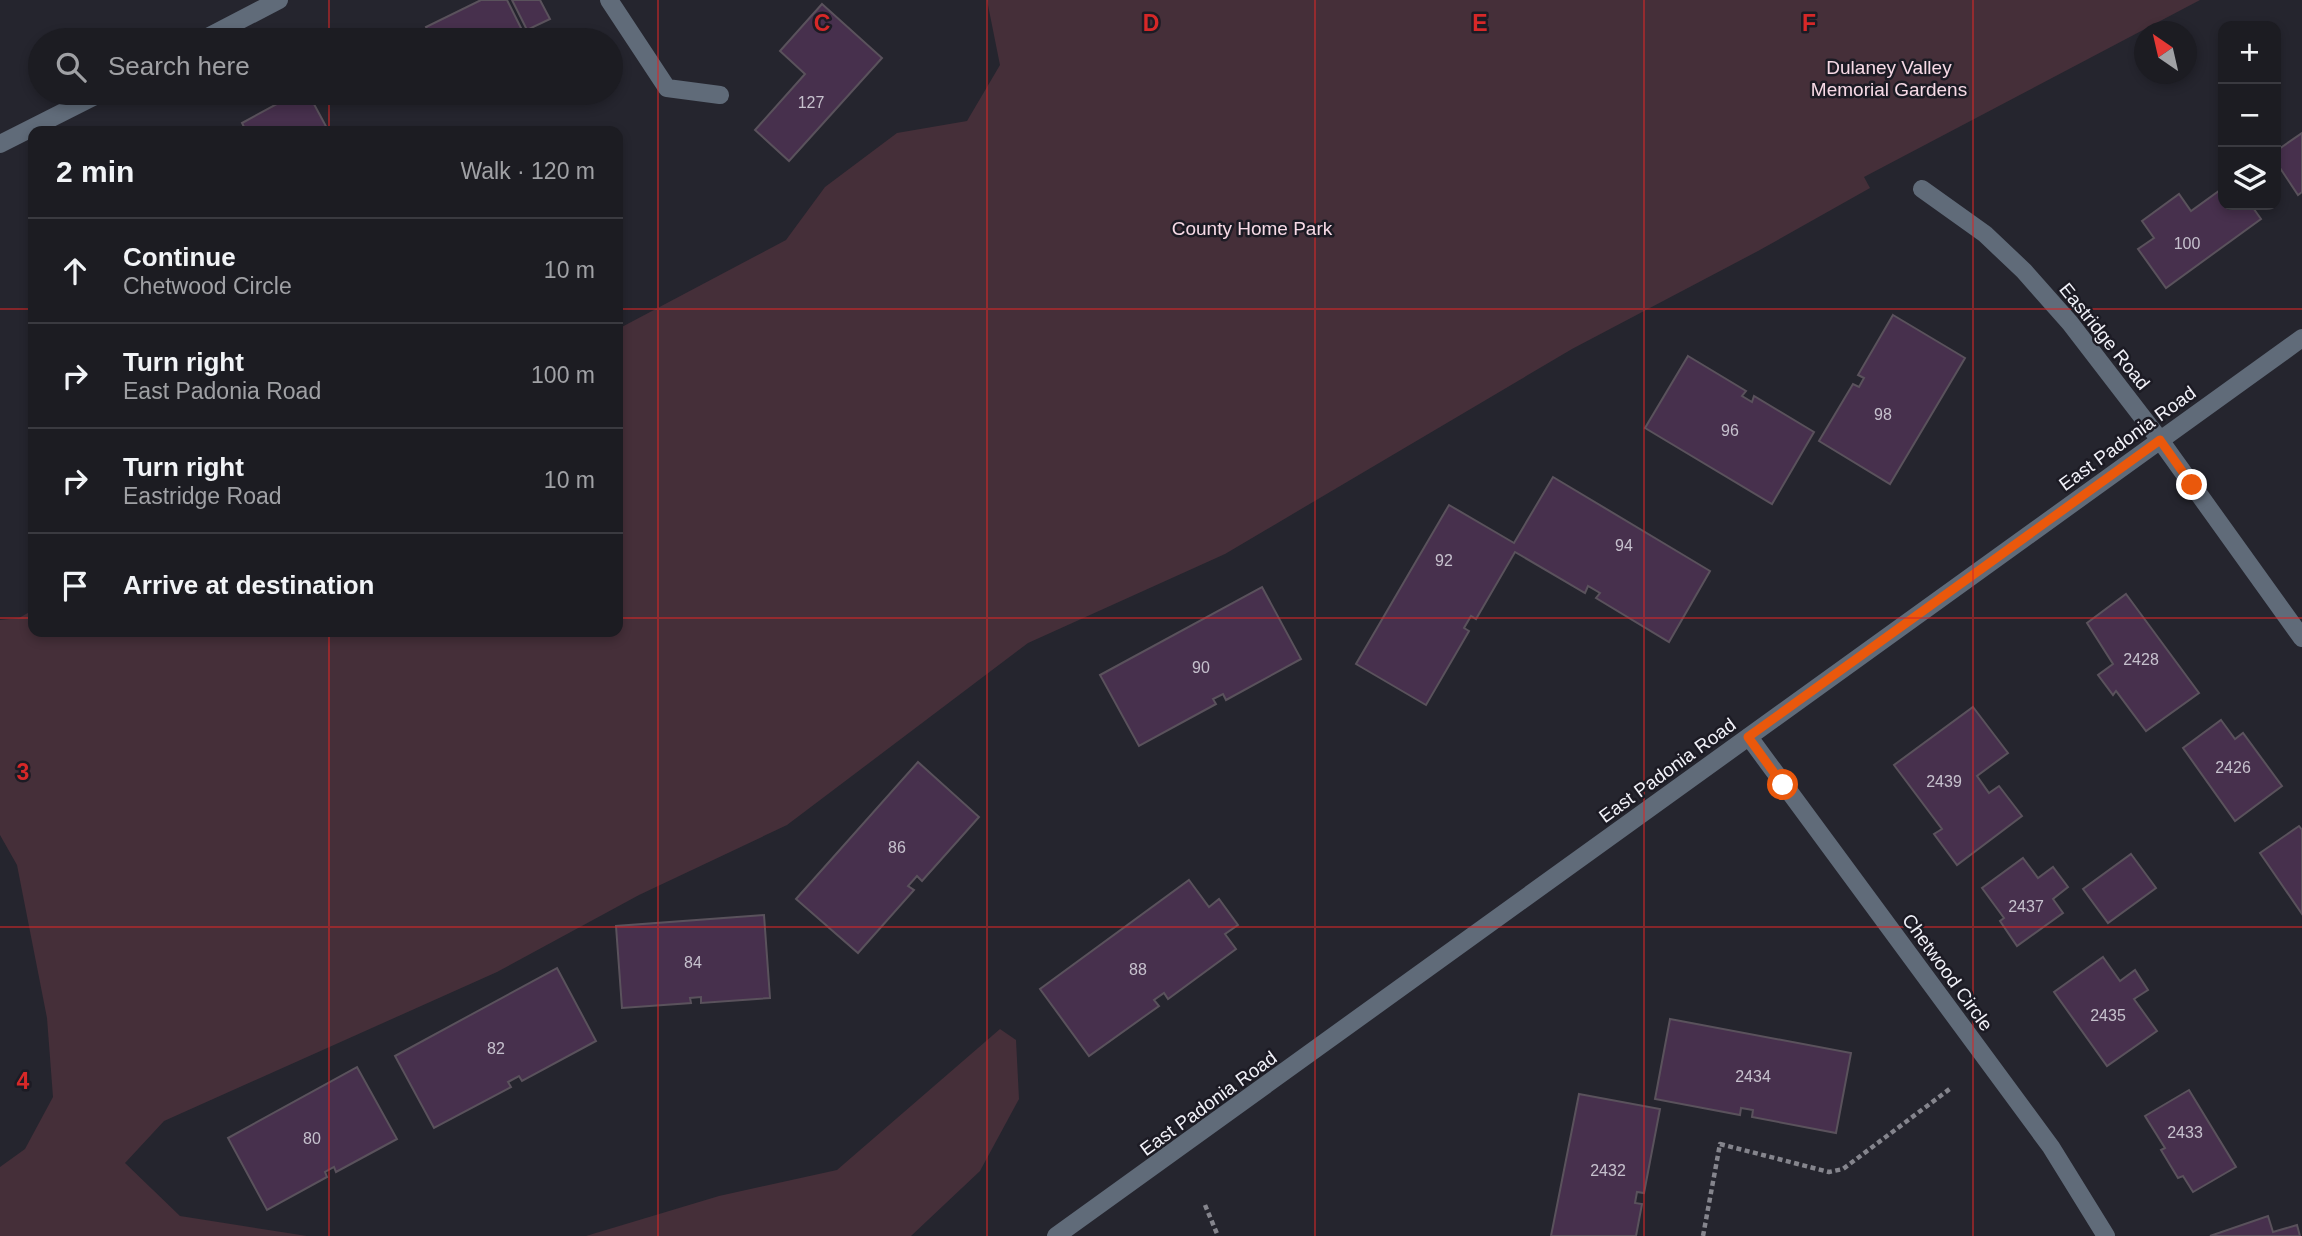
<!DOCTYPE html>
<html lang="en">
<head>
<meta charset="utf-8">
<style>
	:root { --surface:#1c1c22; --page:#29292f; --text:#f1f3f6; --muted:#a0a1a5; --line:#3a3a40 }
	body { margin:0; font-family:Helvetica,sans-serif; background:var(--page); color:var(--text) }
	.controls { position:absolute; right:21px; top:21px; display:grid; overflow:hidden; border-radius:14px; box-shadow:0 4px 10px #0003 }
	.controls button { width:63px; height:63px; display:grid; place-items:center; padding:0; border:0; border-bottom:2px solid var(--line); background:var(--surface); color:var(--text); font:35px sans-serif }
	.compass { position:absolute; left:2134px; top:21px; width:63px; height:63px; border-radius:50%; background:var(--surface); box-shadow:0 4px 10px #0003; rotate:326deg }
	.stop { position:absolute; width:21px; height:21px; margin:-16px; border:5px solid #ea580c; border-radius:50%; background:#fff }
	.stop.end { background:#ea580c; border-color:#fff; box-shadow:0 2px 7px #0008 }
	.list { margin:0; padding:0; list-style:none }
	h2 { display:flex; justify-content:space-between; align-items:center; height:91px; margin:0; padding:0 28px; font-size:30px }
	h2 small { font-size:23px; font-weight:400; color:var(--muted) }
	.list li { display:grid; grid-template-columns:46px 1fr auto; gap:21px; align-items:center; box-sizing:border-box; height:105px; padding:0 28px; border-top:2px solid var(--line) }
	.list b { display:block; font-size:26px; white-space:nowrap }
	.list p { margin:0; font-size:23px; white-space:nowrap; color:var(--muted) }
	.list em { font-size:23px; font-style:normal; color:var(--muted) }
	.icon { flex:none; width:38px; height:38px; fill:none; stroke:currentColor; stroke-width:2; stroke-linecap:round; stroke-linejoin:round }
	.map { position:relative; flex:none; width:2302px; height:1236px; overflow:hidden }
	.search { position:absolute; background:var(--surface); box-shadow:0 4px 10px #0003; left:28px; top:28px; width:595px; height:77px; display:flex; align-items:center; gap:18px; box-sizing:border-box; padding:0 24px; border-radius:38px; color:var(--muted); font-size:26px }
	.panel { position:absolute; background:var(--surface); box-shadow:0 4px 10px #0003; left:28px; top:126px; width:595px; height:511px; border-radius:14px }
	.map>svg:first-child { display:block }
</style>
</head>
<body>
<div class="map">
<svg width="2302" height="1236" viewBox="0 0 2302 1236">
	<rect width="100%" height="100%" fill="#25252e"/>
	<g fill="#452f39">
		<path d="M987,0H2200L1864,177L1870,188L1758,251L1572,349L1225,554L1028,643L787,825L639,895L497,972L164,1121L125,1163L180,1216L307,1236H0V1167L25,1149L53,1097L47,1018L17,865L0,835V620L19,618L33,610V632H618V329L786,240L825,187L897,133L967,121L1000,65Z"/>
		<path d="M1000,1029L1016,1040L1019,1099L980,1171L911,1236H586L719,1196L837,1170Z"/>
	</g>
	<g fill="#47304d" stroke="#5a525c" stroke-width="2">
		<path d="M481,0H507L527,40H436L434,36L431,37L426,27Z"/>
		<path d="M512,0H540L550,19L527,30Z"/>
		<path d="M822,4L882,58L789,161L755,130L805,74L780,51Z"/>
		<path d="M297,93H308L328,130L246,131L242,123Z"/>
		<path d="M2302,133V192L2298,195L2276,162V151Z"/>
		<path d="M2223,188V205H2251L2261,219L2166,288L2138,249L2154,238L2142,221L2179,194L2191,211Z"/>
		<path d="M1893,315L1965,358L1890,484L1819,441L1853,384L1859,387L1864,378L1858,375Z"/>
		<path d="M1688,356L1746,391L1742,396L1752,402L1754,396L1814,432L1772,504L1645,428Z"/>
		<path d="M1553,477L1710,571L1669,642L1596,598L1600,593L1588,586L1585,593L1515,552L1476,619L1471,616L1464,628L1469,631L1426,705L1356,664L1449,505L1514,543Z"/>
		<path d="M1262,587L1301,659L1226,700L1223,694L1213,699L1216,704L1139,746L1100,675Z"/>
		<path d="M2126,594L2199,693L2146,731L2116,691L2113,695L2098,675L2113,664L2087,623Z"/>
		<path d="M1973,707L2008,753L1977,776L1989,793L1999,786L2022,816L1957,865L1934,834L1942,829L1894,765Z"/>
		<path d="M2221,720L2235,739L2243,733L2282,786L2235,821L2183,748Z"/>
		<path d="M918,762L979,817L922,881L917,876L908,886L914,890L858,953L796,899Z"/>
		<path d="M2299,826L2302,830V914L2260,853Z"/>
		<path d="M2131,854L2156,888L2108,923L2083,889Z"/>
		<path d="M2023,858L2038,878L2053,867L2068,887L2053,899L2063,913L2017,946L2000,921L2004,918L1982,888Z"/>
		<path d="M1189,880L1209,907L1219,899L1238,925L1225,934L1236,949L1168,999L1164,993L1154,1000L1159,1006L1089,1056L1040,989Z"/>
		<path d="M764,915L770,998L701,1003V997L690,998L691,1003L622,1008L616,926Z"/>
		<path d="M2103,957L2120,981L2135,970L2148,990L2134,999L2157,1031L2107,1066L2054,992Z"/>
		<path d="M557,968L596,1041L522,1081L519,1076L508,1082L511,1087L434,1128L395,1056Z"/>
		<path d="M1670,1019L1851,1053L1836,1133L1752,1117L1753,1110L1741,1108L1740,1115L1655,1099Z"/>
		<path d="M357,1067L397,1139L336,1172L334,1167L325,1172L327,1177L267,1210L228,1138Z"/>
		<path d="M2189,1090L2236,1167L2193,1192L2183,1176L2178,1178L2161,1150L2165,1148L2145,1116Z"/>
		<path d="M1579,1094L1660,1109L1644,1193L1637,1192L1635,1203L1642,1204L1636,1236H1551Z"/>
		<path d="M2268,1216L2273,1232L2297,1225L2300,1236H2210Z"/>
	</g>
	<g fill="none" stroke-linecap="round" stroke-linejoin="round">
		<g stroke="#85858d" stroke-width="4.5" stroke-dasharray="5 3.5" stroke-linecap="butt">
			<path d="M1205,1205L1218,1236"/>
			<path d="M1703,1236L1720,1144L1829,1172L1843,1169L1951,1088"/>
		</g>
		<g stroke="#606b79" stroke-width="18">
			<path d="M609,0L667,88L720,95"/>
			<path d="M202,40L279,0"/>
			<path d="M0,144L101,93"/>
			<path d="M1922,189L1985,234L2024,271L2070,323L2160,440L2302,638"/>
			<path d="M1749,737L2051,1147L2106,1236"/>
			<path d="M1056,1236L2302,338"/>
		</g>
	</g>
	<g fill="none" stroke-linecap="round" stroke-linejoin="round">
		<path stroke="#ea580c" stroke-width="9" d="M1783,785L1748,737L2160,440L2192,485"/>
	</g>
	<path fill="none" stroke="#d62828" stroke-width="2" stroke-opacity="0.55" d="M329,0V40M658,0V1236M987,0V1236M1315,0V1236M1644,0V1236M1973,0V1236M329,93V131M0,309H33M618,309H2302M0,618H33M618,618H2302M329,632V1236M0,927H2302"/>
	<g text-anchor="middle" stroke-width="5" stroke-linejoin="round" paint-order="stroke">
		<g font-size="16" fill="#c6c1cd">
			<text x="811" y="108">127</text>
			<text x="2187" y="249">100</text>
			<text x="1883" y="420">98</text>
			<text x="1730" y="436">96</text>
			<text x="1624" y="551">94</text>
			<text x="1444" y="566">92</text>
			<text x="2141" y="665">2428</text>
			<text x="1201" y="673">90</text>
			<text x="2233" y="773">2426</text>
			<text x="1944" y="787">2439</text>
			<text x="897" y="853">86</text>
			<text x="2026" y="912">2437</text>
			<text x="693" y="968">84</text>
			<text x="1138" y="975">88</text>
			<text x="2108" y="1021">2435</text>
			<text x="496" y="1054">82</text>
			<text x="1753" y="1082">2434</text>
			<text x="2185" y="1138">2433</text>
			<text x="312" y="1144">80</text>
			<text x="1608" y="1176">2432</text>
		</g>
		<g font-size="19" fill="#f7dae6" stroke="#1c1b24">
			<text x="1889" y="74">Dulaney Valley<tspan x="1889" dy="22">Memorial Gardens</tspan></text>
			<text x="1252" y="235">County Home Park</text>
		</g>
		<g font-size="19" fill="#f1f1f8" stroke="#1c1b24">
			<text transform="translate(2105 336) rotate(51)" y="7">Eastridge Road</text>
			<text transform="translate(2127 438) rotate(-36)" y="7">East Padonia Road</text>
			<text transform="translate(1667 770) rotate(-36)" y="7">East Padonia Road</text>
			<text transform="translate(1948 972) rotate(54)" y="7">Chetwood Circle</text>
			<text transform="translate(1208 1103) rotate(-36)" y="7">East Padonia Road</text>
		</g>
	</g>
	<g font-size="23" text-anchor="middle" font-weight="bold" fill="#d62828" stroke="#1c1b24" stroke-width="5" stroke-linejoin="round" paint-order="stroke">
		<text x="822" y="31">C</text>
		<text x="1151" y="31">D</text>
		<text x="1480" y="31">E</text>
		<text x="1809" y="31">F</text>
		<text x="23" y="780">3</text>
		<text x="23" y="1089">4</text>
	</g>
</svg>
<div class="controls">
<button>+</button>
<button>−</button>
<button><svg class="icon" aria-label="layers" viewBox="0 0 24 24"><path d="M12 4l9 5-9 5-9-5zM3 14l9 5 9-5"/></svg></button>
</div>
<svg class="compass" viewBox="-18 -18 36 36"><path d="M0-13l5 13h-10z" fill="#e53935"/><path d="M0 13l5-13h-10z" fill="#a0a1a5"/></svg>
<div class="stop" style="left:1783px;top:785px"></div>
<div class="stop end" style="left:2192px;top:485px"></div>
<div class="search"><svg class="icon" aria-label="search" viewBox="0 0 24 24"><circle cx="10" cy="10" r="6"/><path d="M15 15l6 6"/></svg>Search here</div>
<section class="panel">
<h2>2 min<small>Walk · 120 m</small></h2>
<ul class="list">
<li><svg class="icon" aria-label="ahead" viewBox="0 0 24 24"><path d="M12 20V5M6 11l6-6 6 6"/></svg><div><b>Continue</b><p>Chetwood Circle</p></div><em>10 m</em></li>
<li><svg class="icon" aria-label="right" viewBox="0 0 24 24"><path d="M7 20v-9h11M14 6l5 5-5 5"/></svg><div><b>Turn right</b><p>East Padonia Road</p></div><em>100 m</em></li>
<li><svg class="icon" aria-label="right" viewBox="0 0 24 24"><path d="M7 20v-9h11M14 6l5 5-5 5"/></svg><div><b>Turn right</b><p>Eastridge Road</p></div><em>10 m</em></li>
<li><svg class="icon" aria-label="arrive" viewBox="0 0 24 24"><path d="M6 21V4h12l-3 4 3 4H6"/></svg><div><b>Arrive at destination</b></div></li>
</ul>
</section>
</div>
</body>
</html>
